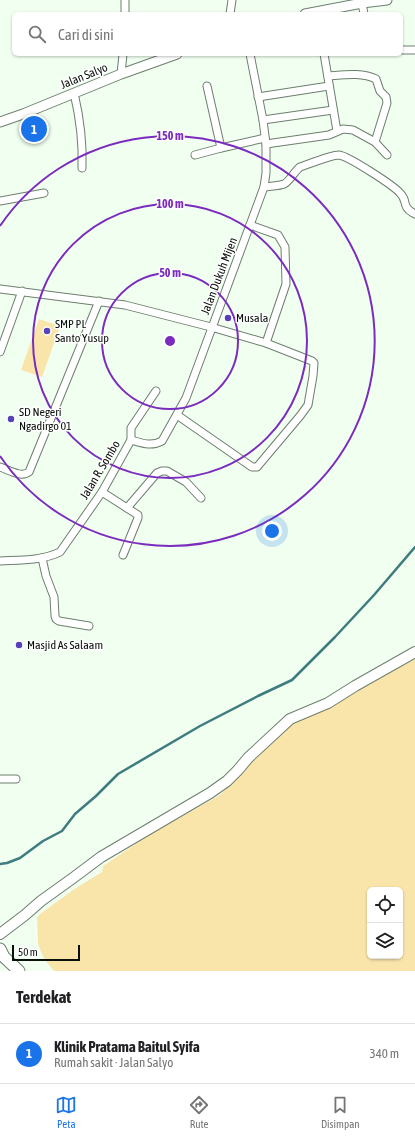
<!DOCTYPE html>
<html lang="id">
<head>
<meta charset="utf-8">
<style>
	:root { --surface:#fff; --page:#f2f2f2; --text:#202124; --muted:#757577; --line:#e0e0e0; --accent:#1a73e8 }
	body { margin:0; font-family:"Asap Condensed",sans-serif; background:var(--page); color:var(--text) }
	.controls { position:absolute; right:12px; bottom:12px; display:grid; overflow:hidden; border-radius:6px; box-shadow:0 1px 3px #0004 }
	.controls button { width:36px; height:36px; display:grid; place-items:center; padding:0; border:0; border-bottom:1px solid var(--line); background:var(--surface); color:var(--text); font:20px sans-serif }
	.scale { position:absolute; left:12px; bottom:10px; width:68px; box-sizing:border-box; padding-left:4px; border:2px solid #09100a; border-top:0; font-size:11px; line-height:14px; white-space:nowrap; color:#09100a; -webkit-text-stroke:3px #fff; paint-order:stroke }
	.you { position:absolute; left:272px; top:531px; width:14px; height:14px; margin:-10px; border:3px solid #fff; border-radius:50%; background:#1a73e8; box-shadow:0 0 0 6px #1a73e833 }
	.badge { display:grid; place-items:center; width:26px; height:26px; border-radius:50%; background:var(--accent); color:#fff; font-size:13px; font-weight:700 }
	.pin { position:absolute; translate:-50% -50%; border:2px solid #fff; box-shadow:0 1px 4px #0006 }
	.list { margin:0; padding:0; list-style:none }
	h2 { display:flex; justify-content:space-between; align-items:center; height:52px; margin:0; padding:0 16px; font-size:17px }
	h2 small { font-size:13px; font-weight:400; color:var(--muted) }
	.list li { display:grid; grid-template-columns:26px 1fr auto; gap:12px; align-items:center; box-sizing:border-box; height:60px; padding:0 16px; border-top:1px solid var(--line) }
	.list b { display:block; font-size:15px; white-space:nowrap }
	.list p { margin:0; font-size:13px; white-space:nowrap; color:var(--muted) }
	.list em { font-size:13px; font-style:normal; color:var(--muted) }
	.icon { flex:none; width:22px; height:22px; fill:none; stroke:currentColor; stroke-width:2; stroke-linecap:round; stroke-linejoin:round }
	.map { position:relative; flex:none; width:415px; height:971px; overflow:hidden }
	.search { position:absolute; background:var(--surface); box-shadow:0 1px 3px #0004; left:12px; right:12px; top:12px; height:44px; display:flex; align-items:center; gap:10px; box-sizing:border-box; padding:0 14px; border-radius:6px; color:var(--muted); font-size:15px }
	.sheet { height:112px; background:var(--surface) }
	nav { display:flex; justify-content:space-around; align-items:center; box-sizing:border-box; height:56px; border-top:1px solid var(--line); background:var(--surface); font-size:11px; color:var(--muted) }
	nav a { display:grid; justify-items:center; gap:2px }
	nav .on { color:var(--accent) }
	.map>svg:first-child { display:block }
</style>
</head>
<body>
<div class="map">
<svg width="415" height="971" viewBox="0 0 415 971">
	<rect width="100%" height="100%" fill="#f0fff0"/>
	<g fill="#f9e5aa" fill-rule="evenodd">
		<path d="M39,319L60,326L42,377L21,370Z"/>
		<path d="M415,659V971H54L45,960L41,952L38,944L37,917L40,914L73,890L102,872L103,866L149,835L220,795L281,733L293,723L341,701L374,681ZM370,890H400V956H370Z"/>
	</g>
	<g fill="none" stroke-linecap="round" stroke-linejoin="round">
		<path stroke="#3f7c7f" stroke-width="2.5" d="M0,864L7,863L20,858L43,841L62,831L75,814L96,796L118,774L200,726L258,696L292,680L335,637L374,595L415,547"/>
		<defs>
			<g id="minor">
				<path d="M362,3L364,14"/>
				<path d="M125,14V0"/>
				<path d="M230,14L232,0"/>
				<path d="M401,50H415"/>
				<path d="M324,54L337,131"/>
				<path d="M121,74L123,54"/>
				<path d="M328,76C343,75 362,72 376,79L380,91L386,97L387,103L375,142L387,155"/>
				<path d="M207,86L221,148L265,138"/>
				<path d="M74,93C80,118 83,142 82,168"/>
				<path d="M258,97L329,86"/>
				<path d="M263,120L333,110"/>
				<path d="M266,144L329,135L343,129L353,130L375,142"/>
				<path d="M195,155L221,148"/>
				<path d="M264,187C270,186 279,186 284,184C289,182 294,172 300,167C309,164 331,155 339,155C348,156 393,185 400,193C409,202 400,206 415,214"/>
				<path d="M0,201L44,193"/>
				<path d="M250,225L278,235L285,247L286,284L266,343"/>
				<path d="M0,289L125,305L211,327L266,343L312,361L314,363L313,376L308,405L300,416L257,467H252L177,415"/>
				<path d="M0,352L22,291"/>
				<path d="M131,440V428L156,391"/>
				<path d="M0,467C9,470 21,478 29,472L99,301"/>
				<path d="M102,492L138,515V518L123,555"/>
				<path d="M127,508L157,473L162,471H167L186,482L201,498"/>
				<path d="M42,558L46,576L54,597L55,616L56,619L59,621L89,626"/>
				<path d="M0,561C20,560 41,561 60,552L102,492L131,440C142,443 151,447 162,441L186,398L264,187L266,173V144L263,120L250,54"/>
				<path d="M0,779H16"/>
			</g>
			<g id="tertiary">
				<path d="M305,14L362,3L387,0"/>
				<path d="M0,122L23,114L121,74L177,54"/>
			</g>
			<path id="secondary" d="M0,934L25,915L41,901L73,878L101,857L210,793L227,781L238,770L248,758L290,719L328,703L355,686L415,652"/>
			<path id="primary" d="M0,949L4,957L19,971"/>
		</defs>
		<use href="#minor" stroke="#6d7e6e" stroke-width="9"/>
		<use href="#tertiary" stroke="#6d7e6e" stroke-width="11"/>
		<use href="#secondary" stroke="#6d7e6e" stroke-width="12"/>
		<use href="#primary" stroke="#6d7e6e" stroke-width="13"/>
		<use href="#minor" stroke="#fff" stroke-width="7"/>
		<use href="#tertiary" stroke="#fff" stroke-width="9"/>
		<use href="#secondary" stroke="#fff" stroke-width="10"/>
		<use href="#primary" stroke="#fff" stroke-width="11"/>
	</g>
	<g fill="none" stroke="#7b2cbf" stroke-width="2">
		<circle cx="170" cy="341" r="68"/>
		<circle cx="170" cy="341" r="137"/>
		<path d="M0 226A205 205 0 1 1 0 456"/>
	</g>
	<g fill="#5741b9" stroke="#fff" stroke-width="1.5">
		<circle cx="228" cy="318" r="4"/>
		<circle cx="47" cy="331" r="4"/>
		<circle cx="11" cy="419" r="4"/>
		<circle cx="19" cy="645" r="4"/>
	</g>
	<g text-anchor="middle" stroke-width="3" stroke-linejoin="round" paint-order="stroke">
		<g font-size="12" fill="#09100a" stroke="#fff">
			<text transform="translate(84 76) rotate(-22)" y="4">Jalan Salyo</text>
			<text transform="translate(219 276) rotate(-69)" y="4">Jalan Dukuh Mijen</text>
			<text transform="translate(100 470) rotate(-59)" y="4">Jalan R. Sombo</text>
		</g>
		<g font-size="12" fill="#09100a" stroke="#fff" text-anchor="start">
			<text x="236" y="322">Musala</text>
			<text x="55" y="328">SMP PL<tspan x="55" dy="14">Santo Yusup</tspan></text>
			<text x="19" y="416">SD Negeri<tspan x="19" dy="14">Ngadirgo 01</tspan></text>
			<text x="27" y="649">Masjid As Salaam</text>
		</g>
	</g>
	<circle cx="170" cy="341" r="6" fill="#7b2cbf" stroke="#fff" stroke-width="2"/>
	<g font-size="12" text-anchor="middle" font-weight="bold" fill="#7b2cbf" stroke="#fff" stroke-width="3" stroke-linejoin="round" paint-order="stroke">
		<text x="170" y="140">150 m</text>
		<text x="170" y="208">100 m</text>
		<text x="170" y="277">50 m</text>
	</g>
</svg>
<div class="controls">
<button><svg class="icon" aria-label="locate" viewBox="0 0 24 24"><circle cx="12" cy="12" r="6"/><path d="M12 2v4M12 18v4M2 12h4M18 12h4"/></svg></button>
<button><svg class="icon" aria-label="layers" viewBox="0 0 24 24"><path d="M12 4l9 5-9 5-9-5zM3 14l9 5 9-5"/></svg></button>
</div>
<div class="scale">50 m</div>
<div class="you"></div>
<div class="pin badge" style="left:34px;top:129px">1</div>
<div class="search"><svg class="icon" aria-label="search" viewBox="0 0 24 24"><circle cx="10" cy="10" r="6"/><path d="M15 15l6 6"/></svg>Cari di sini</div>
</div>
<section class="sheet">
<h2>Terdekat<small></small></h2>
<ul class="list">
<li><span class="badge">1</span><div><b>Klinik Pratama Baitul Syifa</b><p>Rumah sakit · Jalan Salyo</p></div><em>340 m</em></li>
</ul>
</section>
<nav>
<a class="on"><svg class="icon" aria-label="map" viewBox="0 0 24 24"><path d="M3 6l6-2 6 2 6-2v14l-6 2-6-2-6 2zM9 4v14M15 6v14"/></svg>Peta</a>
<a><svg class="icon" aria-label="directions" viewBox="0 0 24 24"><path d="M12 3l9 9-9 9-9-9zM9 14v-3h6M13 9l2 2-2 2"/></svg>Rute</a>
<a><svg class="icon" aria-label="saved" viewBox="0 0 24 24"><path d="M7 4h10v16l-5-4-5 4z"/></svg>Disimpan</a>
</nav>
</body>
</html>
